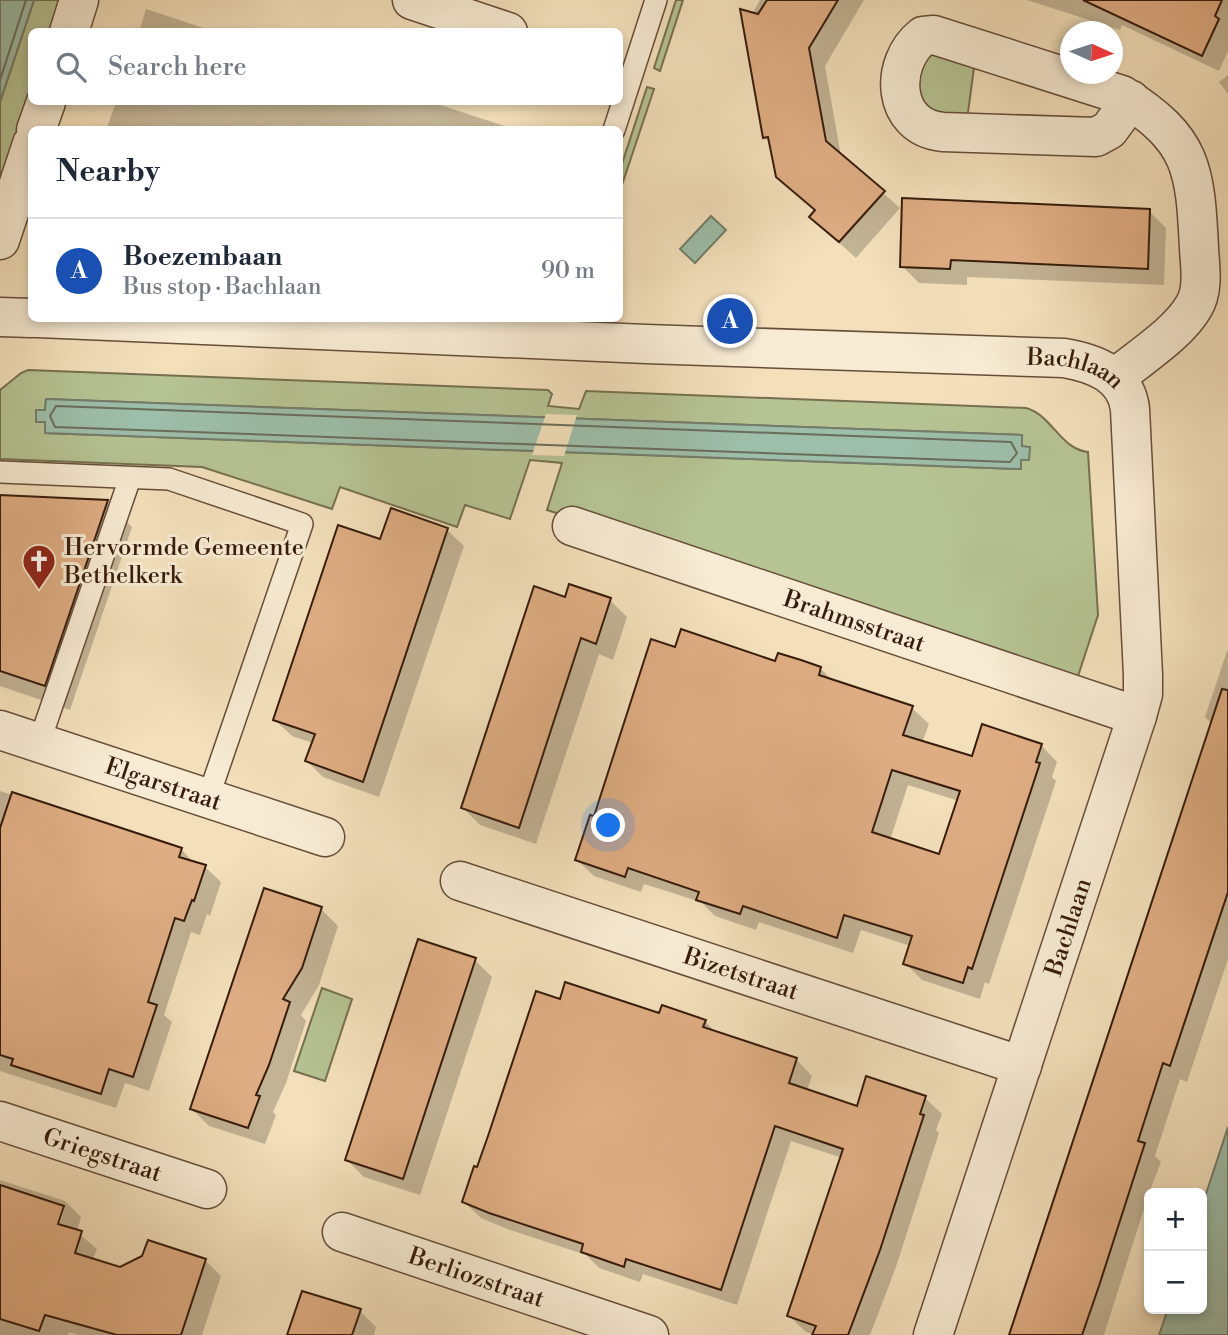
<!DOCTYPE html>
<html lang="en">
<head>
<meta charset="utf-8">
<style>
	:root { --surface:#fff; --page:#f6f6f7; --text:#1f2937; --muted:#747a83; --line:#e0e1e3; --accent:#7c3aed }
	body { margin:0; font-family:"Libre Bodoni",serif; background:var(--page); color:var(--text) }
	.controls { position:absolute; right:21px; bottom:21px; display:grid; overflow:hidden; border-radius:10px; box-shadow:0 4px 10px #0003 }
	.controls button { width:63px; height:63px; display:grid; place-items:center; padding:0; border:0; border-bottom:2px solid var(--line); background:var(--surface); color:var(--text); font:35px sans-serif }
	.compass { position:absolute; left:1060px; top:21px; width:63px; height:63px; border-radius:50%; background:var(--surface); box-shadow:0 4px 10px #0003; rotate:93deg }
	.you { position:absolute; left:609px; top:826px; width:24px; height:24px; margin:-18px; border:5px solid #fff; border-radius:50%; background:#1a73e8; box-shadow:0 0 0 10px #1a73e833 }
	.badge { display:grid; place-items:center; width:46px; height:46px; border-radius:50%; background:var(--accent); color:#fff; font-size:23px; font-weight:700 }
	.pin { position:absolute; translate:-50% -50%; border:4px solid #fff; box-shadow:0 2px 7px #0006 }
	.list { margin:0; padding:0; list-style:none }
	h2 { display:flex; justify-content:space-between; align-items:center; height:91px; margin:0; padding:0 28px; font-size:30px }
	h2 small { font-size:23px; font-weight:400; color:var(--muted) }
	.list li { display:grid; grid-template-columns:46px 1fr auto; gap:21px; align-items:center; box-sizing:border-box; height:105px; padding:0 28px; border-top:2px solid var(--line) }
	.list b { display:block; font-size:26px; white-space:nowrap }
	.list p { margin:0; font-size:23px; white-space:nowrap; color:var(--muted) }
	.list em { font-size:23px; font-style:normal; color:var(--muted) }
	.icon { flex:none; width:38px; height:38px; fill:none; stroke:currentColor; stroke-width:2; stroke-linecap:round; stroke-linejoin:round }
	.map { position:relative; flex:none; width:1228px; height:1335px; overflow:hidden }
	.search { position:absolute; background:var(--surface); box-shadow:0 4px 10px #0003; left:28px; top:28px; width:595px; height:77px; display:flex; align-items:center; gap:18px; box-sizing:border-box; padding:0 24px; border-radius:10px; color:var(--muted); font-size:26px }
	.panel { position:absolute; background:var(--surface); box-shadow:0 4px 10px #0003; left:28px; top:126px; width:595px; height:196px; border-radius:10px }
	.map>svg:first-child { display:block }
</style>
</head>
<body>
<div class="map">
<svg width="1228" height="1335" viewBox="0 0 1228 1335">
	<rect width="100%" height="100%" fill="#f3e0bb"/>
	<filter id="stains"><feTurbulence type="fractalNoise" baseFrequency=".00286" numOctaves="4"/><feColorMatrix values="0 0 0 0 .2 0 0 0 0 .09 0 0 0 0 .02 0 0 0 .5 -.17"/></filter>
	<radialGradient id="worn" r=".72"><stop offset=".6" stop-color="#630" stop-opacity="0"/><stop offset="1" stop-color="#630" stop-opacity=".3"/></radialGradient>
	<g fill="#b6c393" stroke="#767050" stroke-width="2" fill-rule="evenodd">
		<path d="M34,0H64L54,31L32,32L31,99L0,193V102Z"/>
		<path d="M676,0H683L660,71L654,68Z"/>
		<path d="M922,53L975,60L967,120L929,116L911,82Z"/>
		<path d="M647,87L654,89L620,191V170Z"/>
		<path d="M28,370L548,390L552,394L548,406L579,409L586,391L1026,408C1052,415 1060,449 1088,452L1098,615L1077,679L547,510L562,463L530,460L510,519L465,505L457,527L340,487L332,509L202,467L0,459V390L21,373ZM46,399L1022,435L1021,447H1029L1021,459L1020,469L45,433V422L37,421L36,410H45Z"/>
		<path d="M322,988L352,999L325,1081L294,1071Z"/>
	</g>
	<g fill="#9dbeaa" stroke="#747d6b" stroke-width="2">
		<path d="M0,0H34L0,102Z"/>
		<path d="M711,216L726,230L695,263L680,249Z"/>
		<path d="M46,399L1022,435V446L1030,447L1029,460H1021V469L45,433V422H36V410H45Z"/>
		<path d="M1228,1127V1335H1159L1168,1309H1202V1206Z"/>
	</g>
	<path fill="#f3e0bb" d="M546,414L577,415L564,456L532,455Z"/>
	<g fill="#0003" fill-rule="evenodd">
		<path d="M760,0H864L825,66L841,156L900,208L856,258L811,217L816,212L778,176L771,144L764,137L745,27Z"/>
		<path d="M1027,0H1228V51L1219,71L1122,25L1120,30Z"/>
		<path d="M146,9L216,32H139Z"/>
		<path d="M1228,75V94L1219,82Z"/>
		<path d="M116,102H431L517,130H106Z"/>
		<path d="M1149,211L1166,228L1164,285L967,277V285L919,283L902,266Z"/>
		<path d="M0,497L107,502L132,527L70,710L0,686Z"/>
		<path d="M392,510L447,530L464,546L379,797L323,777L307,761L313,743L292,736L275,720L381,541Z"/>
		<path d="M566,599L610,600L627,617L613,660L599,654L536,844L480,825L463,808Z"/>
		<path d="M1228,648V959L1187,1082L1180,1079L1155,1156L1161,1162L1149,1193L1104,1335H1012L1212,724L1205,717Z"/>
		<path d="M676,649L821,669L834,682L912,708L929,724L922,743L973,758L1041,745L1057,762L1052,777L1056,781L989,984L985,982L980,999L922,980L905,963L911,946L861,930L853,953L759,922L756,930L715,916L701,902L644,884L641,892L594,876L577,860L595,818ZM908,785L959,801L940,856L890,840Z"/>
		<path d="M0,791L181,849L195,864L205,867L221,882L210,916L207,914L200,935L191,932L164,1015L172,1022L149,1091L125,1083L116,1108L0,1071Z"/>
		<path d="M321,909L338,926L319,985L301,1015L306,1021L286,1083L273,1112L276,1115L265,1144L209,1126L192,1109Z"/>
		<path d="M475,960L492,977L420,1195L364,1177L347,1160Z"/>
		<path d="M561,1001L705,1021L717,1034L796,1059L812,1076L807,1091L858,1108L925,1098L942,1114L936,1130L939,1133L896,1267L870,1335H815L806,1332L789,1316L842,1158L791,1141L737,1305L643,1274L640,1282L599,1268L586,1255L507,1229L481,1218L464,1202Z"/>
		<path d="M0,1180L65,1201L81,1217L77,1232L97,1249L93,1259L120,1269L205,1260L221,1276L202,1335H79L69,1332L68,1335H0ZM62,1208H65L57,1233L54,1232Z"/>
		<path d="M360,1311L376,1327L374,1335H289Z"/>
	</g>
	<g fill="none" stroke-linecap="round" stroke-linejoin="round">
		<g stroke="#6a6d5b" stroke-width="2">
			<path d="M0,80L26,0"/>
			<path d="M56,406L1011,442L1017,453L1010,462L55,427L50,416Z"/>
		</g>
	</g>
	<g fill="#dfad83" stroke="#371c0c" stroke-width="2" fill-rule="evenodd">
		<path d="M767,0H838L809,48L826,141L885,191L839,242L809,217L815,210L776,177L768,137L763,138L740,9L758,14Z"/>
		<path d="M1083,0H1222L1215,16L1219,19L1202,56Z"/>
		<path d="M902,198L1150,209L1148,269L951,260L950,269L900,267Z"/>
		<path d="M0,495L108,500L45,686L0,671Z"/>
		<path d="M391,508L448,528L363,782L305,761L315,734L273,720L338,525L380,539Z"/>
		<path d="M569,584L611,598L596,644L581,638L519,828L461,808L534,586L565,597Z"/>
		<path d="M681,629L775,661L778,653L801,660L821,667L819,675L913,706L903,735L972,756L982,724L1042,744L1036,762L1040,763L972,969L968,967L963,983L903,964L912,936L844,915L837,938L743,906L740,914L696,900L699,892L628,868L625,877L575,860L590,815L594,816L651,639L675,647ZM892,770L960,791L939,854L872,832Z"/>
		<path d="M1222,689L1228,690V892L1170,1066L1163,1063L1138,1141L1145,1143L1099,1286L1082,1335H1009Z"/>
		<path d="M12,792L182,848L179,857L206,865L194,901L192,900L184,921L175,918L148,1002L157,1005L133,1077L109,1069L101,1094L11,1065L13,1059L0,1055V828Z"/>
		<path d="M264,888L322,907L302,968L283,999L290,1002L269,1065L256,1095L260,1096L248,1128L190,1109Z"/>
		<path d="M418,939L476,958L403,1179L345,1160Z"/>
		<path d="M565,982L659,1013L662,1005L706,1020L703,1027L797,1058L789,1083L857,1106L866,1076L926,1096L920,1114L924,1115L880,1250L848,1335H812L816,1326L787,1316L843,1149L775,1126L721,1290L626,1259L624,1267L604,1260L581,1252L583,1244L489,1213L462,1202L474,1166L477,1167L488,1136L536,991L560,999Z"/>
		<path d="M0,1185L64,1206L58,1224L82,1231L75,1253L120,1267L142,1256L148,1240L206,1259L181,1335H117L45,1315L39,1331L0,1319Z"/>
		<path d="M302,1291L361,1309L352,1335H287Z"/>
	</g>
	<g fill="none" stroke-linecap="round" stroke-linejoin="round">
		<defs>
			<g id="lane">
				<path d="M614,130L656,0"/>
				<path d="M0,472L169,479L302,524L208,798"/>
				<path d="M39,743L130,478"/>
			</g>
			<g id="street">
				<path d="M412,0L508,32"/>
				<path d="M69,32L79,0"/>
				<path d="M36,130L46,102"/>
				<path d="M0,240L32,144"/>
				<path d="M0,317L32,318"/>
				<path id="s1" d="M38,318L646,344L1064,358C1094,363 1126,375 1130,409L1143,675V694L1137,716L933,1335"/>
				<path d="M1115,378C1139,358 1179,333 1194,306C1204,289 1200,267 1199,248C1195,168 1193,140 1122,95L934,35L923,36C889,63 891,127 943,132L1096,137L1109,130L1131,100"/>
				<path id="s2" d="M572,526L1137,716"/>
				<path id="s3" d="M0,730L325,837"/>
				<path id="s4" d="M460,881L1022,1066"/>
				<path id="s5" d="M0,1121L207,1189"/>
				<path id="s6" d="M342,1232L649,1335"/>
			</g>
		</defs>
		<use href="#lane" stroke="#664d38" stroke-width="24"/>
		<use href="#street" stroke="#664d38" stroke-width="41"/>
		<use href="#lane" stroke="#f7ebd3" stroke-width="21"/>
		<use href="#street" stroke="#f7ebd3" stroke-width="38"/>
	</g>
	<defs>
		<symbol id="church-pin" viewBox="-11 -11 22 30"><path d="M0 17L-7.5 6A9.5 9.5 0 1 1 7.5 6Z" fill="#8f2418" stroke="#f7ebd3"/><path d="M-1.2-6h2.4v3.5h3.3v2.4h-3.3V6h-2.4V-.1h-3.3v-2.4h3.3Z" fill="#fff"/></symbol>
	</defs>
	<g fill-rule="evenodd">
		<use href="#church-pin" x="20" y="542" width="38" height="52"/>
	</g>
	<g text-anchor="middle" stroke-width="6" stroke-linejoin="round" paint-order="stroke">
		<g font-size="24" fill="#371c0c" stroke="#f7ebd3">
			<text dy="8" stroke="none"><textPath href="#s1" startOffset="1040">Bachlaan</textPath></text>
			<text dy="8" stroke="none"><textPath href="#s2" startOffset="298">Brahmsstraat</textPath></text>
			<text dy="8" stroke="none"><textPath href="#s3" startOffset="172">Elgarstraat</textPath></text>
			<text transform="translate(1068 927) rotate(-72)" y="8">Bachlaan</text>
			<text dy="8" stroke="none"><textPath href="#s4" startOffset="296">Bizetstraat</textPath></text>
			<text dy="8" stroke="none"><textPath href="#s5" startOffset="108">Griegstraat</textPath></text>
			<text dy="8" stroke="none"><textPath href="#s6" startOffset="142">Berliozstraat</textPath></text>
		</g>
		<g font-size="24" fill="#371c0c" stroke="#f7ebd3" text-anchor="start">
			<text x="64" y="555">Hervormde Gemeente<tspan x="64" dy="28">Bethelkerk</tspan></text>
		</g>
	</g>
	<rect width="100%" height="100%" filter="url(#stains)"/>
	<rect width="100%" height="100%" fill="url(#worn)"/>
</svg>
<div class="controls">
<button>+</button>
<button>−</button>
</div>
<svg class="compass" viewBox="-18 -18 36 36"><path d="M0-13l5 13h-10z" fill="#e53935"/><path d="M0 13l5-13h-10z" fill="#747a83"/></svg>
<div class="you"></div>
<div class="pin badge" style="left:730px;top:321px;background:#1a4fb4">A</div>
<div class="search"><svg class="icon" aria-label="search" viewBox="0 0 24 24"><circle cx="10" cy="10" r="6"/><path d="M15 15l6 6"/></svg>Search here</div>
<section class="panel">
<h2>Nearby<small></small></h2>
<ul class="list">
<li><span class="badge" style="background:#1a4fb4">A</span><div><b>Boezembaan</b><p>Bus stop · Bachlaan</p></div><em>90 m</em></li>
</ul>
</section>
</div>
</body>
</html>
